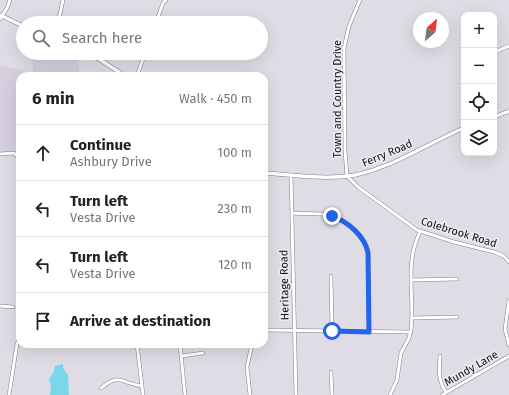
<!DOCTYPE html>
<html lang="en">
<head>
<meta charset="utf-8">
<style>
	:root { --surface:#fff; --page:#f6f6f6; --text:#222; --muted:#767676; --line:#e0e0e0 }
	body { margin:0; font-family:"Fira Sans",sans-serif; background:var(--page); color:var(--text) }
	.controls { position:absolute; right:12px; top:12px; display:grid; overflow:hidden; border-radius:8px; box-shadow:0 4px 16px #0002 }
	.controls button { width:36px; height:36px; display:grid; place-items:center; padding:0; border:0; border-bottom:1px solid var(--line); background:var(--surface); color:var(--text); font:20px sans-serif }
	.compass { position:absolute; left:413px; top:12px; width:36px; height:36px; border-radius:50%; background:var(--surface); box-shadow:0 4px 16px #0002; rotate:28deg }
	.stop { position:absolute; width:12px; height:12px; margin:-9px; border:3px solid #2563eb; border-radius:50%; background:#fff }
	.stop.end { background:#2563eb; border-color:#fff; box-shadow:0 1px 4px #0008 }
	.list { margin:0; padding:0; list-style:none }
	h2 { display:flex; justify-content:space-between; align-items:center; height:52px; margin:0; padding:0 16px; font-size:17px }
	h2 small { font-size:13px; font-weight:400; color:var(--muted) }
	.list li { display:grid; grid-template-columns:26px 1fr auto; gap:12px; align-items:center; box-sizing:border-box; height:56px; padding:0 16px; border-top:1px solid var(--line) }
	.list b { display:block; font-size:15px; white-space:nowrap }
	.list p { margin:0; font-size:13px; white-space:nowrap; color:var(--muted) }
	.list em { font-size:13px; font-style:normal; color:var(--muted) }
	.icon { flex:none; width:22px; height:22px; fill:none; stroke:currentColor; stroke-width:2; stroke-linecap:round; stroke-linejoin:round }
	.map { position:relative; flex:none; width:509px; height:395px; overflow:hidden }
	.search { position:absolute; background:var(--surface); box-shadow:0 4px 16px #0002; left:16px; top:16px; width:252px; height:44px; display:flex; align-items:center; gap:10px; box-sizing:border-box; padding:0 14px; border-radius:22px; color:var(--muted); font-size:15px }
	.panel { position:absolute; background:var(--surface); box-shadow:0 4px 16px #0002; left:16px; top:72px; width:252px; height:276px; border-radius:12px }
	.map>svg:first-child { display:block }
</style>
</head>
<body>
<div class="map">
<svg width="509" height="395" viewBox="0 0 509 395">
	<rect width="100%" height="100%" fill="#e0dce6"/>
	<path fill="#d6cfdf" d="M32,53L45,57V53H78L79,76H20V153L0,152V65L33,73Z"/>
	<path fill="#7ad7eb" d="M63,365V368L68,375L69,395H50L51,386L49,379L54,371L55,366L63,364Z"/>
	<g fill="none" stroke-linecap="round" stroke-linejoin="round">
		<defs>
			<g id="minor">
				<path d="M360,0L349,26L344,48L345,151L347,176L358,187L417,230L454,242L494,252L504,256L509,262"/>
				<path d="M0,19L7,8L10,0"/>
				<path d="M58,23L63,0"/>
				<path d="M156,23L163,3L166,0"/>
				<path d="M494,53L497,51L509,46"/>
				<path d="M137,76L145,53"/>
				<path d="M0,154L14,153L18,157L20,194"/>
				<path d="M291,175L296,395"/>
				<path d="M292,213C304,214 318,213 330,215C346,219 366,237 368,253L369,331"/>
				<path d="M331,276L332,331"/>
				<path d="M411,280L457,279"/>
				<path d="M509,301L505,329L509,345"/>
				<path d="M0,306L13,307"/>
				<path d="M412,318L457,317"/>
				<path d="M264,330L411,332"/>
				<path d="M137,344L143,395"/>
				<path d="M180,344L185,395"/>
				<path d="M182,356L203,353"/>
				<path d="M440,356C439,370 438,381 446,392"/>
				<path d="M331,372L332,395"/>
				<path d="M101,388C120,372 122,384 142,386"/>
				<path d="M9,395L17,344L20,338"/>
				<path d="M250,395L247,367L252,344"/>
				<path d="M390,395L397,380L401,353L409,338L411,330C415,297 404,263 420,232"/>
				<path d="M442,395L509,356"/>
			</g>
			<g id="major">
				<path d="M0,15L23,26"/>
				<path d="M88,53L102,61L125,76"/>
				<path d="M494,117L509,111"/>
				<path d="M264,173C293,175 326,180 355,175C394,167 428,143 464,128"/>
			</g>
		</defs>
		<use href="#minor" stroke="#817d86" stroke-width="4"/>
		<use href="#major" stroke="#817d86" stroke-width="4.5"/>
		<use href="#minor" stroke="#fff" stroke-width="3"/>
		<use href="#major" stroke="#fff" stroke-width="3.5"/>
	</g>
	<g fill="none" stroke-linecap="round" stroke-linejoin="round">
		<path stroke="#2563eb" stroke-width="5" d="M332,216C348,222 365,236 368,253L369,332L332,331"/>
	</g>
	<g text-anchor="middle" stroke-width="3.5" stroke-linejoin="round" paint-order="stroke">
		<g font-size="11" fill="#131115" stroke="#ede9f3">
			<text transform="translate(337 99) rotate(-90)" y="4">Town and Country Drive</text>
			<text transform="translate(387 153) rotate(-23)" y="4">Ferry Road</text>
			<text transform="translate(459 232) rotate(17)" y="4">Colebrook Road</text>
			<text transform="translate(284 285) rotate(-91)" y="4">Heritage Road</text>
			<text transform="translate(471 368) rotate(-30)" y="4">Mundy Lane</text>
		</g>
	</g>
</svg>
<div class="controls">
<button>+</button>
<button>−</button>
<button><svg class="icon" aria-label="locate" viewBox="0 0 24 24"><circle cx="12" cy="12" r="6"/><path d="M12 2v4M12 18v4M2 12h4M18 12h4"/></svg></button>
<button><svg class="icon" aria-label="layers" viewBox="0 0 24 24"><path d="M12 4l9 5-9 5-9-5zM3 14l9 5 9-5"/></svg></button>
</div>
<svg class="compass" viewBox="-18 -18 36 36"><path d="M0-13l5 13h-10z" fill="#e53935"/><path d="M0 13l5-13h-10z" fill="#767676"/></svg>
<div class="stop" style="left:332px;top:331px"></div>
<div class="stop end" style="left:332px;top:216px"></div>
<div class="search"><svg class="icon" aria-label="search" viewBox="0 0 24 24"><circle cx="10" cy="10" r="6"/><path d="M15 15l6 6"/></svg>Search here</div>
<section class="panel">
<h2>6 min<small>Walk · 450 m</small></h2>
<ul class="list">
<li><svg class="icon" aria-label="ahead" viewBox="0 0 24 24"><path d="M12 20V5M6 11l6-6 6 6"/></svg><div><b>Continue</b><p>Ashbury Drive</p></div><em>100 m</em></li>
<li><svg class="icon" aria-label="left" viewBox="0 0 24 24"><path d="M17 20v-9H6M10 6l-5 5 5 5"/></svg><div><b>Turn left</b><p>Vesta Drive</p></div><em>230 m</em></li>
<li><svg class="icon" aria-label="left" viewBox="0 0 24 24"><path d="M17 20v-9H6M10 6l-5 5 5 5"/></svg><div><b>Turn left</b><p>Vesta Drive</p></div><em>120 m</em></li>
<li><svg class="icon" aria-label="arrive" viewBox="0 0 24 24"><path d="M6 21V4h12l-3 4 3 4H6"/></svg><div><b>Arrive at destination</b></div></li>
</ul>
</section>
</div>
</body>
</html>
